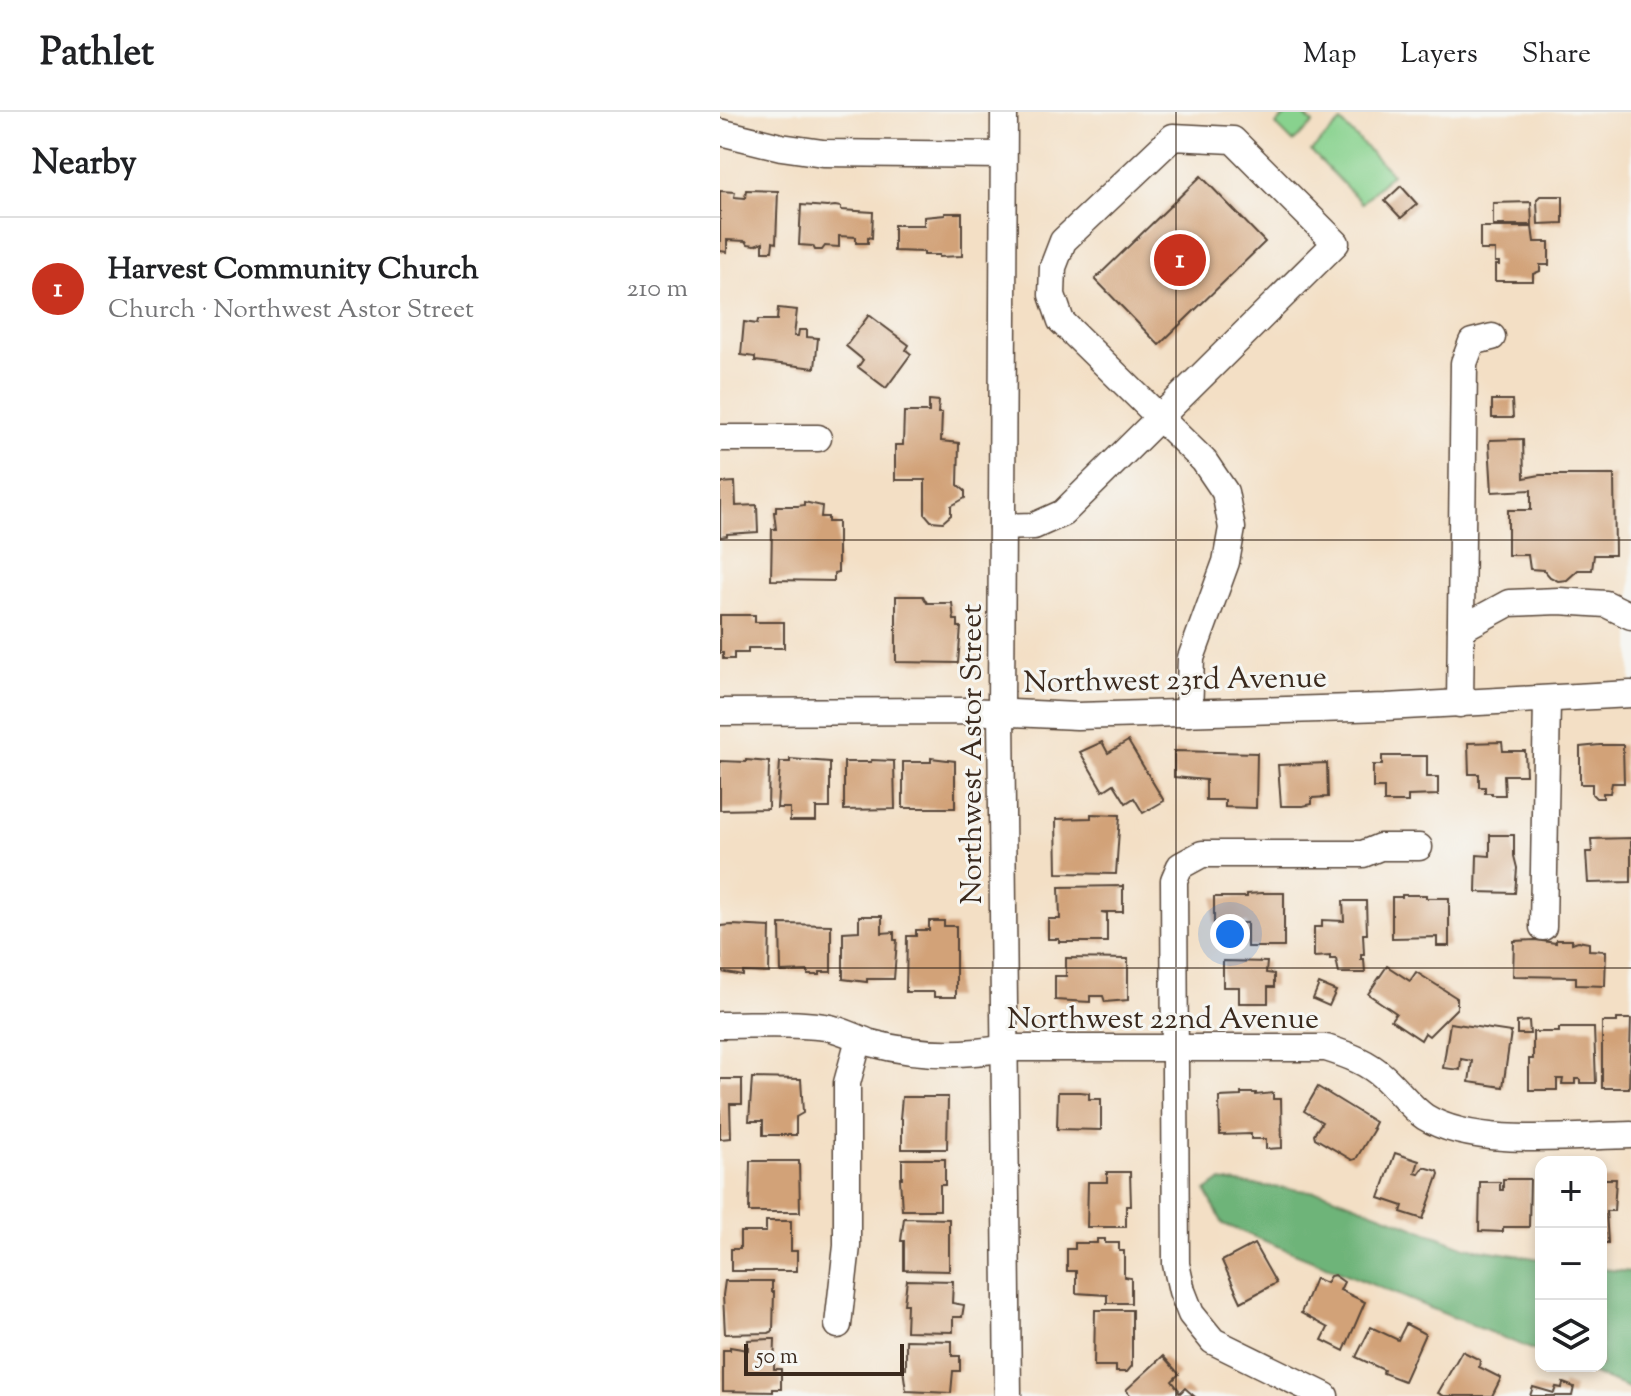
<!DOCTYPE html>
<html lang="en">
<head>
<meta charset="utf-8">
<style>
	:root { --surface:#fff; --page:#f2f2f2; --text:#202124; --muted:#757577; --line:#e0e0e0; --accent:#c8321e }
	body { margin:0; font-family:"Sorts Mill Goudy",serif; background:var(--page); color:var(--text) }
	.controls { position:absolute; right:24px; bottom:24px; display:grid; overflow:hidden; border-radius:16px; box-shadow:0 4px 12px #0003 }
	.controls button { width:72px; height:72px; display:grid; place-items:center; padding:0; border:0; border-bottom:2px solid var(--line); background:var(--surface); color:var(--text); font:40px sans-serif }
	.scale { position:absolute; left:24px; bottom:20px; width:160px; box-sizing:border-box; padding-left:8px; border:4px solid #3b2a1e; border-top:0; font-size:22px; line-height:28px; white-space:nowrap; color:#3b2a1e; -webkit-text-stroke:6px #f6f6f2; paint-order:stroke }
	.you { position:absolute; left:510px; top:822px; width:28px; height:28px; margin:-20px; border:6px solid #fff; border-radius:50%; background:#1a73e8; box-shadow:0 0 0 12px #1a73e833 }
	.badge { display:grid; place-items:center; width:52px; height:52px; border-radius:50%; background:var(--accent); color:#fff; font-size:26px; font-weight:700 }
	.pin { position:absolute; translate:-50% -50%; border:4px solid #fff; box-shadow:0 2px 8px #0006 }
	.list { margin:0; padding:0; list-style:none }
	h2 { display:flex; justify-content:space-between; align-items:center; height:104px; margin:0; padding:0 32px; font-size:34px }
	h2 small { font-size:26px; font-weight:400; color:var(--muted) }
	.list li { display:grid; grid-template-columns:52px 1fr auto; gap:24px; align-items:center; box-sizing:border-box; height:144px; padding:0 32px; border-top:2px solid var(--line) }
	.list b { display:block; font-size:30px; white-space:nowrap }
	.list p { margin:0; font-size:26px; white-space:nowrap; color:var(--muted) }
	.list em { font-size:26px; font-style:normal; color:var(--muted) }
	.icon { flex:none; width:44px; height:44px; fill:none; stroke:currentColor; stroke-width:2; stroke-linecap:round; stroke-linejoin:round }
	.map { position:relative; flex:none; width:911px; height:1284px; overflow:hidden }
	header { display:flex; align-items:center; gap:48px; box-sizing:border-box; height:112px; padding:0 40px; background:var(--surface); border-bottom:2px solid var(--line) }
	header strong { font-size:38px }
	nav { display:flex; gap:44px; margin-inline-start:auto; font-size:28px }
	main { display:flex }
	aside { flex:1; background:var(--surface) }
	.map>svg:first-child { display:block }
</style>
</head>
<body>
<header>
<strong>Pathlet</strong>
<nav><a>Map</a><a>Layers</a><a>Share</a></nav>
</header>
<main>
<aside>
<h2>Nearby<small></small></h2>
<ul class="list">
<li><span class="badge">1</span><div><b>Harvest Community Church</b><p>Church · Northwest Astor Street</p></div><em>210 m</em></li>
</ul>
</aside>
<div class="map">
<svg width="911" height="1284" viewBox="0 0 911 1284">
	<rect width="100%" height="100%" fill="#f6f6f2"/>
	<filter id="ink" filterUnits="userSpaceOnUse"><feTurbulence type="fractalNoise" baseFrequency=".0125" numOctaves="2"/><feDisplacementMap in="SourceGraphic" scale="16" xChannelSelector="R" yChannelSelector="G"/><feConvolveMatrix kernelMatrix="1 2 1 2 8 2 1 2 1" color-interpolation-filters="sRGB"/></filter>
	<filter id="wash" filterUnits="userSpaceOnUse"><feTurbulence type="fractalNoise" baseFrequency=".006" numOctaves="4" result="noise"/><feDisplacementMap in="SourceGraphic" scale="32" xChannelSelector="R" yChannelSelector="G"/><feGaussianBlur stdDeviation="1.8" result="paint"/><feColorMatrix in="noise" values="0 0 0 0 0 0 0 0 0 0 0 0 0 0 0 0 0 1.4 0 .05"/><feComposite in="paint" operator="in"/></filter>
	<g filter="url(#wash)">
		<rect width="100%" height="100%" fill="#f3dfc5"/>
		<g fill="#88d28e" stroke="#627e56" stroke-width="2">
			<path d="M569,0H581L593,12L573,30L556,13Z"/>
			<path d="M621,10L672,62L642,91L591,39Z"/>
		</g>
		<g fill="#6eb479" stroke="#546f4c" stroke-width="2">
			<path d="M500,1069L606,1081L745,1135L821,1147V1241L503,1112L486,1079Z"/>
			<path d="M881,1157L911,1160V1277L854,1254H881Z"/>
		</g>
		<g id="blocks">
			<g fill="#d2a278">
				<path d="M481,64L545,130L439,233L375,167Z"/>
				<path d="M681,74L697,92L681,106L665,89Z"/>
				<path d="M26,78L58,79L56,131L53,130L52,139H43V130L35,133L28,132L26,129L7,128V140L0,139V79L15,80L14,85L25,86Z"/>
				<path d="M820,84H843V111L818,112L817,87Z"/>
				<path d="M811,90L812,113H773V91Z"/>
				<path d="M81,93L107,95L115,94L121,95V98L153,100L152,126L148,125V131H136V125L119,124V135L105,134L102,138H95L93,134L79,133Z"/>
				<path d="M225,101H242V144L219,145V143H204V140L174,139V113H204V105L225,103Z"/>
				<path d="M760,115H812L814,130H829V153H820V159L813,162V169H775V153H779V150H775V138H760Z"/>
				<path d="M58,196L77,198L74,224H78L79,218H87V225L98,226L95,256L35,249V245L21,243L24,210L37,212L38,208H57Z"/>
				<path d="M149,203L189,233L186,238L191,242L166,276L138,255L143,248L126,234Z"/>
				<path d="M209,288L219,289L218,301H222L221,329L239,331L238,373L245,379V386L231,394V403L223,410L211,409L205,402V368H175V333H183L184,300H209Z"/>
				<path d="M772,288H792L793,306H772Z"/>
				<path d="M803,327L804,366L820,363H894L895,443H874L872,458H858L847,468L838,469L830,465L824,458L810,457L808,443H788V398H811V378L772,380L769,331L770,328Z"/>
				<path d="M15,370L16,394L37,393L38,420L7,422V424L0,425V371Z"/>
				<path d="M84,390L102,394L101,405H108V410H118V460L114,461V469L51,468L52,417H56L54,400H56V394H78L84,393Z"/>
				<path d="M176,484H203L207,491H232L234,508H238V515H241L238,551L176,550Z"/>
				<path d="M0,503H35V510H64V536H28V541H14V547H3V541H0Z"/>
				<path d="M408,629L444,689L423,701L414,686L406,691L394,672L383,679L360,640L382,630L388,641Z"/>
				<path d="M782,630L783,639H805L806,663H784L785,683H772V681H765V675H759V662H749L748,631Z"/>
				<path d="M880,633H903L904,671H892L890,681H883V686H876L872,682V672H860V635Z"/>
				<path d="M454,639L537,641L536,696L505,695V688H486V668L454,665Z"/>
				<path d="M662,644H707V665H718V683L688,684V690H664V676H653V653H662Z"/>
				<path d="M211,646L235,649V696H183V650H211Z"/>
				<path d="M70,647L110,650V696H96V709H70V696H57L60,650H70Z"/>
				<path d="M26,648L49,650L48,697L0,698V649L26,650Z"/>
				<path d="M151,648L174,649L175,697L124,698V650H151Z"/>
				<path d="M607,651L608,685L592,686V692L583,694H561L558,653Z"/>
				<path d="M371,702L400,703L396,762L337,761L336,707L371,706Z"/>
				<path d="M770,723H794V744L797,756L795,781L756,780L757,743L770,744Z"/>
				<path d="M911,726V770L868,771L866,740H872L871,727Z"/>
				<path d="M403,774V800H381L387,801V830H339V827H328V807H340L339,775Z"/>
				<path d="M542,781H564V835H527V811H494V785H527V782Z"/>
				<path d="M682,783H706V786H729V834H717V825L672,826V785H682Z"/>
				<path d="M623,789H646L647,822H643L644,842H641V847H644L645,861H619L616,847H610V844L594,845V815H602V808L624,809Z"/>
				<path d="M139,804H162V821L174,820V828H177L174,867H147V870L123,867V820L139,819Z"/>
				<path d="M209,809H224V814H236V885H214V880H186L187,824H196V818H209Z"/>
				<path d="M60,812L111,813V860H100V863H88V859L61,860Z"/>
				<path d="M12,813L50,815L49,861L23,860V864L1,860L0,814Z"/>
				<path d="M815,828L836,831V828H852V831L858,829L869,831V838L886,839L885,874L856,873V865L793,864L794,829Z"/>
				<path d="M346,846L408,847V888L385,890L383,884H370V890L335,888V864H346Z"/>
				<path d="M503,849L547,850L546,861L554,862V875H548V891H519V875H503Z"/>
				<path d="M667,854L690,869L696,860L737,886V896L709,924L705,921L701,928L671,908L676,901L648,882Z"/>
				<path d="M599,872L616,879L609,894L593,887Z"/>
				<path d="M897,907H911L909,976H882V910H897Z"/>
				<path d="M809,909L810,922H797V910Z"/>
				<path d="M730,911L791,920L783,975L749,970L752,949L741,947L740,958L723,956Z"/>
				<path d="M839,916H874L876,971H860V967H855V972H842L843,967H837V978H809V947H813V920H839Z"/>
				<path d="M32,966L81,967L83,1001L76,1005V1023H43V1009H29Z"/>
				<path d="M0,967H22V992H10L11,1026L0,1027Z"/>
				<path d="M598,975L655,1010L652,1016L654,1017L636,1047L632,1048L595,1026L594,1022L602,1010L584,999Z"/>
				<path d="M338,980H360L369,981V987H381V1018L337,1017Z"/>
				<path d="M521,981H536V983L553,981V987H561L562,1036L546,1037V1027H531V1022L500,1023L499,985L521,984Z"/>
				<path d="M182,985H228L227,1037H182V1007H180Z"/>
				<path d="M675,1041L699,1049L695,1061L699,1062L704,1055L718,1059L719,1062L703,1107L681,1100L683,1094L659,1086Z"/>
				<path d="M182,1047H225V1073H220V1098H182L180,1066H182Z"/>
				<path d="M30,1049H79L80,1100H29Z"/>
				<path d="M387,1060H410L411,1094H406V1115H367L368,1070H387Z"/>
				<path d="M783,1067H810L809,1115H783V1120L759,1119L760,1070H780V1078H783Z"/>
				<path d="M881,1067H896L894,1099H886L888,1131H881Z"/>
				<path d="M184,1106L229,1107V1159L184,1158V1129H181Z"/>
				<path d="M46,1109H71V1139H77V1159H11V1137H20V1120H46Z"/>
				<path d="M377,1127H385V1131H399V1139H404V1165L411,1166V1191H387V1183L356,1181V1159H347V1137H355V1131H377Z"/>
				<path d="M534,1132L556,1171L521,1190L502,1149Z"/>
				<path d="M614,1163L624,1170L620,1178L645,1190L624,1239L602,1228L608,1216L581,1201L595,1166L606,1171L610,1164Z"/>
				<path d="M187,1168L233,1169L232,1191L244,1193L242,1205H233V1220L186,1219L187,1192H184Z"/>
				<path d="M5,1169H52V1180H54L53,1219L49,1221L5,1222L3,1183Z"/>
				<path d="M375,1198H412V1254L407,1260H396V1254H374Z"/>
				<path d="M686,1212L705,1222L684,1269L663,1261L664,1258L636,1245L651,1215L678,1228Z"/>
				<path d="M51,1227H55L54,1257H61V1277H53V1280L3,1279V1238H10V1235L28,1238V1228Z"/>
				<path d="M186,1228L232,1229V1244H240V1259H233L231,1281L186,1279L183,1257H186Z"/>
				<path d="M742,1239L760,1248L759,1255L781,1266L772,1284H724L718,1281Z"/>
				<path d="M443,1244L459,1262L452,1269L459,1278L458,1279L460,1281L465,1276L474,1284H411L406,1278Z"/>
				<path d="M843,1271L854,1275L852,1284H810L813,1275L834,1281L836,1275L842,1276Z"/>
			</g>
		</g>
	</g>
	<g filter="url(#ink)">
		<use href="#blocks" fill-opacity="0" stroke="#574537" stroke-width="2"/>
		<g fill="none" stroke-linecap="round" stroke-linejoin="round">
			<defs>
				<g id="minor">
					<path d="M284,0L281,601L288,1284"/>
					<path d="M0,20L61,35L103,41L283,43"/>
					<path d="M0,326H98"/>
					<path d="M282,415L314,414L343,401L616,131L513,28L453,25L343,129L333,155L332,183L341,209L484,349L505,380L512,416L506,450L471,546L469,601"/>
					<path d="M741,517L789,491L839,489L886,492L911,504"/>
					<path d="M740,592L744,251L752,230L772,225"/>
					<path d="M0,600L248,599L357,604L666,595L911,582"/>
					<path d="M823,815L827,588"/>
					<path d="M0,913C35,913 70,910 105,915C121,917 136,926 151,931C195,943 241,944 286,936H606C628,943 648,950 665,966C678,978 690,995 705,1005C755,1036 852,1024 911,1023"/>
					<path d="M118,1213L127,1134V971L139,927"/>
					<path d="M605,1284L493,1229L471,1202L462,1179L456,1152L454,768L460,754L482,742H643L660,735H699"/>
				</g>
			</defs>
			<use href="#minor" stroke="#574537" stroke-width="29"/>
			<use href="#minor" stroke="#fff" stroke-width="26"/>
		</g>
	</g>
	<path fill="none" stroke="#3b2a1e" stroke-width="2" stroke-opacity="0.55" d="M456,0V1284M0,428H911M0,856H911"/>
	<g text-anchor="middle" stroke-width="6" stroke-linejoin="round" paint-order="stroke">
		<g font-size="30" fill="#3b2a1e" stroke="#f6f6f2">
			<text transform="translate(455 567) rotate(-1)" y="10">Northwest 23rd Avenue</text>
			<text transform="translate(251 642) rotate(-90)" y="10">Northwest Astor Street</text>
			<text x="443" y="916">Northwest 22nd Avenue</text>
		</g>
	</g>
</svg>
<div class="controls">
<button>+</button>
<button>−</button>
<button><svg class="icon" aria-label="layers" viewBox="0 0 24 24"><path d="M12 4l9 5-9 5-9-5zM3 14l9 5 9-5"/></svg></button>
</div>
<div class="scale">50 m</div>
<div class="you"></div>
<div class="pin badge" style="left:460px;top:148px">1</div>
</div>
</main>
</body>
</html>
